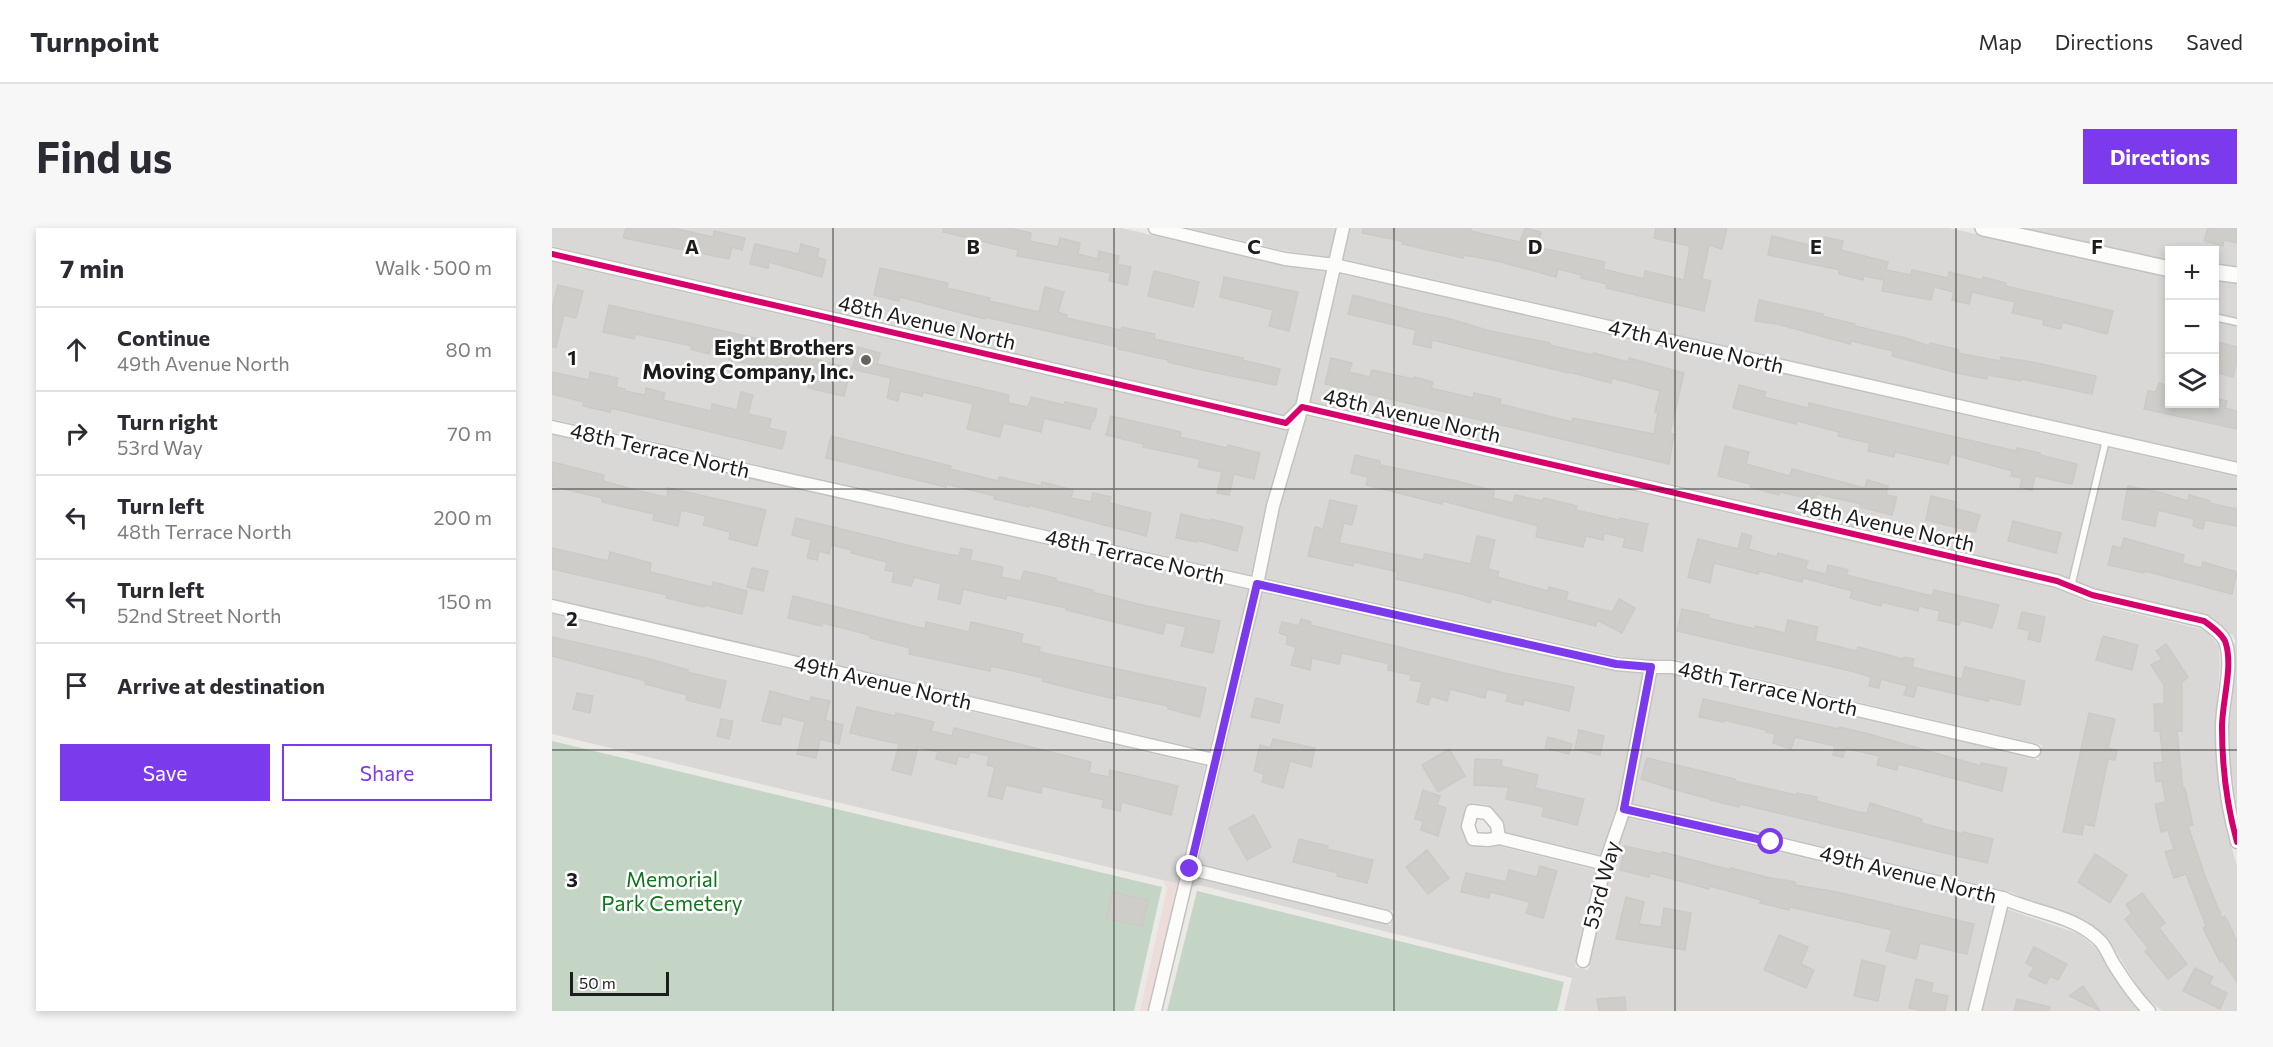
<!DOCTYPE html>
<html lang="en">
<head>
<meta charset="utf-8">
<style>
	:root { --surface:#fff; --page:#f7f7f7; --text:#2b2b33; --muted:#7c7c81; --line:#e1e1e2; --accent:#7c3aed }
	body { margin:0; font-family:Commissioner,sans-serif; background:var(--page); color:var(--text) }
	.controls { position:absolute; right:18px; top:18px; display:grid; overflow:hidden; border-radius:0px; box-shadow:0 3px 9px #0003 }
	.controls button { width:54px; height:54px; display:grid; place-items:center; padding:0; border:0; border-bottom:2px solid var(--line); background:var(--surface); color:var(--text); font:30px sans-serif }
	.scale { position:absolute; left:18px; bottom:15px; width:99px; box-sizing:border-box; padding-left:6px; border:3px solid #1c1c1c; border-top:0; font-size:16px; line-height:21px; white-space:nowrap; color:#1c1c1c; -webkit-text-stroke:4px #fff; paint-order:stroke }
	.stop { position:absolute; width:18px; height:18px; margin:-14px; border:4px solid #7c3aed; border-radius:50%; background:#fff }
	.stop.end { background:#7c3aed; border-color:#fff; box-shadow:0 2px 6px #0008 }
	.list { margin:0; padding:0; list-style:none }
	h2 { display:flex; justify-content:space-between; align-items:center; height:78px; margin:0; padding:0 24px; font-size:26px }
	h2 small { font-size:20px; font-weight:400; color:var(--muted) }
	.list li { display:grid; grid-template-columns:39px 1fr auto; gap:18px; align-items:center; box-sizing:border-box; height:84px; padding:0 24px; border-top:2px solid var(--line) }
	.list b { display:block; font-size:22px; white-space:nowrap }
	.list p { margin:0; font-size:20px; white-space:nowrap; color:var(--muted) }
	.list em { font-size:20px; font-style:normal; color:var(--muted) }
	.actions { display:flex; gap:12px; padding:18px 24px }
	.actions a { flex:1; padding:14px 0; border:2px solid var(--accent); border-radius:0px; text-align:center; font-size:21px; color:var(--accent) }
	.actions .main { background:var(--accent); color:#fff }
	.icon { flex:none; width:33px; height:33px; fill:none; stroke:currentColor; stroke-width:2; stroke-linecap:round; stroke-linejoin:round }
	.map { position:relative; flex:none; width:1685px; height:783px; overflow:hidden; border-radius:0px }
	header { display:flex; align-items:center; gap:36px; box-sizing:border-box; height:84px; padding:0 30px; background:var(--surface); border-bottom:2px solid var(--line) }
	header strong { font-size:28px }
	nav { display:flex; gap:33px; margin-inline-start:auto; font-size:21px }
	.intro { display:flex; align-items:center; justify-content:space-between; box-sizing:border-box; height:144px; padding:0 36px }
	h1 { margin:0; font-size:42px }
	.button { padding:15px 27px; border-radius:0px; background:var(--accent); color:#fff; font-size:21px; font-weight:700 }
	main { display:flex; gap:36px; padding:0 36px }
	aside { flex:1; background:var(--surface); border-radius:0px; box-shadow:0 3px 9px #0003 }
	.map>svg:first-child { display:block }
</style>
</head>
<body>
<header>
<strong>Turnpoint</strong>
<nav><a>Map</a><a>Directions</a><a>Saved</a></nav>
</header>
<div class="intro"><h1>Find us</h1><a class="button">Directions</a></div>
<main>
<aside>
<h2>7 min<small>Walk · 500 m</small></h2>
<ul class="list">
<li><svg class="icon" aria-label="ahead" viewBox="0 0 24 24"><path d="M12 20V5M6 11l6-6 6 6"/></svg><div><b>Continue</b><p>49th Avenue North</p></div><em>80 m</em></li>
<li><svg class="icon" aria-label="right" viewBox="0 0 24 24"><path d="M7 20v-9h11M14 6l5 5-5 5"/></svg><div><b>Turn right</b><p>53rd Way</p></div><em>70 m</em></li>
<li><svg class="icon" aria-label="left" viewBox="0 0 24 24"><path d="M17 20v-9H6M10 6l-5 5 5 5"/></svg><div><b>Turn left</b><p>48th Terrace North</p></div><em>200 m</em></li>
<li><svg class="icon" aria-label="left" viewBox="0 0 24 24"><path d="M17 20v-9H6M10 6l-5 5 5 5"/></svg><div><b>Turn left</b><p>52nd Street North</p></div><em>150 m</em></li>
<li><svg class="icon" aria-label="arrive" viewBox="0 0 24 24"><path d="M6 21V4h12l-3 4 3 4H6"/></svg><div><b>Arrive at destination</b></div></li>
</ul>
<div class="actions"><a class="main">Save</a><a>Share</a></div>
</aside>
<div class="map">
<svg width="1685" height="783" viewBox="0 0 1685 783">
	<rect width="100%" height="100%" fill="#eae9e5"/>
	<g fill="#d9d8d6">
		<path d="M0,0H570L731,38L774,44L744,175L732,187L0,18Z"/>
		<path d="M636,0H784L778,29L734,23Z"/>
		<path d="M798,0H1397L1617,49L1618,176H1662L1663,51L1685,55V234L791,31Z"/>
		<path d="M1465,0H1685V39L1663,36L1662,22H1618L1617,33Z"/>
		<path d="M0,34L732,202L736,201L714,277L699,347L0,191Z"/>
		<path d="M788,46L1685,249V580L1678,532L1677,497L1682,438L1681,417L1684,414L1680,406L1677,407L1666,394L1654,386L1542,360L1506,346L758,173Z"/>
		<path d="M754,188L1502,360L1538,375L1649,401L1656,405L1667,418L1668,438L1663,497L1664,534L1678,614L1685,638V783H1610L1592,768L1554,708L1534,692L1506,681L1474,672L1459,664L1221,607L1080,575L1105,447L1119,446L1487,532L1490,517L1122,431L1100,432L1066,428L713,350L727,280Z"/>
		<path d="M0,206L696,362L657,523L0,371Z"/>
		<path d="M709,365L1062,443L1091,446L1066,580L1049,627L953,604L950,592L936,577L921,575L914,581L909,596L915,614L920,618L935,620L947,618L1044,642L1023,739L1036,742L1059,638L1076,590L1218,622L1443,676L1416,783H1012L1020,750L647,657L640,659L643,650L839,697L842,683L646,635Z"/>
		<path d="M0,386L653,538L627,656L0,506Z"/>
		<path d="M1455,681L1527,706L1544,720L1559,745L1587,783H1430Z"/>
	</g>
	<path fill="#ecddda" d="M112,533L627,656L596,783H588L615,660L611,652Z"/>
	<g fill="#c4d5c5">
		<path d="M0,513L610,659L582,783H0Z"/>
		<path d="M645,663L1012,754L1005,783H615Z"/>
	</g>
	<g fill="#cecdca" stroke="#cdcac6" stroke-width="1.5">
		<path d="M74,0H121L161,9L162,3L193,10L190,22L180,19L177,31L71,10Z"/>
		<path d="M391,0H457L479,5L478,13L506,19L508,10L528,15L526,26L546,31L547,23L567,28L565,36L579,39L575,57L557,53L559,45L465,28L466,22L391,4Z"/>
		<path d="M811,0H919L918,3L968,14L973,0L989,4L986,19L1053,34L1051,41L1092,51L1093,43L1132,52L1138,18L1102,10L1104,0H1175L1170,21L1157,17L1150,51L1159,53L1152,83L1054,60L1055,56L1029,50L1030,47L1006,41L1004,49L945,33L912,27L911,30L850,16V13L810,5Z"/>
		<path d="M1656,0H1685V15L1672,12L1671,18L1652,13Z"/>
		<path d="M1220,8L1270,20L1272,9L1291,13L1289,22L1336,34L1334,42L1359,47L1360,42L1396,50L1397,44L1430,52L1431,49L1454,55V58L1561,83L1555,106L1510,94L1509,101L1491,97L1492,92L1460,85L1463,74L1420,64L1417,76L1400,72L1402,64L1382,59L1379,72L1346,66L1330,63L1332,52L1312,48L1311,52L1287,46L1288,42L1216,27Z"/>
		<path d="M203,16L247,26L249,16L267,21L265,29L274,32L270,49L217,34L216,40L198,36Z"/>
		<path d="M328,40L396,55L395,60L438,70L437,73L487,84L493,59L512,64L506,84L515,87L514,90L569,102L570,99L603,106L602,111L691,130L690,132L728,141L724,157L641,140L616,134V132L566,121V119L433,89V91L348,69L347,73L322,67Z"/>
		<path d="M602,43L647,54L641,79L596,68Z"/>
		<path d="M672,49L746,64L737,103L717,98L721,82L668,69Z"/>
		<path d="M6,57L31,63L24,90L12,87L4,119H0V81Z"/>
		<path d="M801,67L869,85L895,90L938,103L998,115L997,117L1041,127L1042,125L1076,134L1077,130L1132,145L1118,205L1122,206L1117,236L773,156L779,130L800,135L797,144L818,149L820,142L861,151L862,149L881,154L879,160L921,170L922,165L949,171L948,176L1020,194L1021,190L1102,206L1106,184H1103L1108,163L1060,150L1059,155L1017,144V145L880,112L879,120L861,116L864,102L796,86Z"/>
		<path d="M1207,72L1271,86L1270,88L1303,96V98L1354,110L1377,118L1378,115L1407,122L1406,125L1448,133L1449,129L1480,134L1544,148L1540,166L1470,151L1469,153L1436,147L1435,151L1405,145L1340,128L1341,123L1299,113L1298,116L1225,96L1203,93Z"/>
		<path d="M57,77L252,121L250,128L299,140L292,168L256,160L261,141L237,135L235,144L177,132L179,123L159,118L157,126L139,121L140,118L84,106L82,111L51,104Z"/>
		<path d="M1662,113L1685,119V133L1681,149L1662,144Z"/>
		<path d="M306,119L328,125L325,136L457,167L456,175L476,179L479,169L512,177L513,174L545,181L542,193H540L538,201L492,190L489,204L451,195L448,209L415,201L421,176L371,164L370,168L348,163L346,173L335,170L339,150L300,141Z"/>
		<path d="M0,144L37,152L38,144L66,150L64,159L73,161V163L93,167L94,160L113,165L111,172L159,183L160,176L185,182L189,164L201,167L196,186L219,191L217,200L234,204L230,221L59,180L58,184L31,178L32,174L0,166Z"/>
		<path d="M1607,155L1617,158V176H1662V170L1675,173L1673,180L1685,183V201L1592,181L1596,163L1604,164Z"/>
		<path d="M1187,157L1214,164L1212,169L1256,180L1257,175L1464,223L1465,220L1488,225V227L1525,236L1520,256L1483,248L1480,262L1468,259L1470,250L1459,248L1460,243L1399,226L1396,236L1343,224L1342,229L1316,223L1318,215L1286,208L1287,204L1245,193L1244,196L1181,180Z"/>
		<path d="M559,188L629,204L628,209L675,220L676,217L708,225L702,251L682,246L677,267L665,265L670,244L646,239L648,231L591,219L592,216L554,207Z"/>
		<path d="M279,208L399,238L398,241L446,253L447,249L489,258L490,254L521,262L519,270L539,274L541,265L559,269L557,275L599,285L594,308L477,277V279L442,271L443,268L394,256V259L274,230Z"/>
		<path d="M1173,218L1197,224L1194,236L1238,248L1240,241L1313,260L1315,252L1336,258L1334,267L1345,269L1340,287L1308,279L1309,276L1265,266L1263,272L1228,264L1227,267L1198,259L1199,256L1166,248Z"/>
		<path d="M803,227L828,233V237L905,253L942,263L941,270L961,275L963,267L991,273L992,270L1025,278L1024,282L1067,292L1068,290L1096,296L1090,323L1071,319L1073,310L1052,305L1051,312L1034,308L1031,319L984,309L986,298L891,273L890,276L814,257L816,249L799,245Z"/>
		<path d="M0,234L52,247L51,253L91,264L115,269L116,260L214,282L205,318L177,311L178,304L151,297L154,288L129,282L126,298L101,292L102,286L50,274V270L0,258Z"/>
		<path d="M1576,258L1610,265L1636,273L1637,267L1658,273L1657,275L1685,281V298L1653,292L1651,301L1641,298L1642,291L1606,282L1603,298L1570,291Z"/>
		<path d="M1379,268L1404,274L1402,280L1428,287L1423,304L1374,292Z"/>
		<path d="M778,272L805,278L800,297L792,295L787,315L871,332L873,326L919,336L925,308L943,312L936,341L947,344L945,349L996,363L997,359L1016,364L1014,372L1060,384L1067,371L1083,380L1070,405L1045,392L1044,398L940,371L938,375L910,366L844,351L846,344L802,334L801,338L756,328L763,299L771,301Z"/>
		<path d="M629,286L659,293V291L691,299L685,323L645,312V314L624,310Z"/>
		<path d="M244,290L384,324L407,328L409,320L420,322L418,332L451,339L449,349L469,353L472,343L504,350V353L541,362L540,364L586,376L668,393L661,425L629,418L634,399L614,394L611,406L514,382V380L455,367L454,371L411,361L408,376L386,371L389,356L362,349L359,358L340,354L342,344L333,342L335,334L299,325L300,322L279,317L277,326L267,323L265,332L255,330L259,312L240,307Z"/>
		<path d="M1461,293L1509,305L1504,325L1456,313Z"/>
		<path d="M1190,305L1200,308L1196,321L1225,329L1226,325L1256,333L1253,341L1274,346L1276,337L1296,342L1294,347L1380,368L1382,362L1447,377L1440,400L1409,392L1407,397L1386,392L1388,383L1367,378L1366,383L1330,374L1329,378L1298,370L1300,363L1251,350L1250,354L1207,343L1206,346L1162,335L1158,355L1136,349L1146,311L1186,321Z"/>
		<path d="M1572,310L1632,327L1630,335L1649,340L1651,334L1685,344L1680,366L1593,343L1592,345L1556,337L1561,318L1569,320Z"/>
		<path d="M0,320L56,333L58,324L99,335L98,344L160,359L161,354L195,363L190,386L152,377V379L114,370L115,367L0,341Z"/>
		<path d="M200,340L216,343L211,363L195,359Z"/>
		<path d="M241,368L373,401L374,394L417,404L419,394L471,406L469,415L488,419L487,424L654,460L648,489L616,481V478L564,467L563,471L529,463L490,453L491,450L439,438L438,443L357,426L358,420L318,410V407L270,395V398L236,390Z"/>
		<path d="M1130,381L1157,387L1156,390L1203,401V398L1233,405L1236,392L1266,399L1263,413L1305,423L1306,419L1351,431L1352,429L1362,431L1360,439L1410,451L1413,439L1473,453L1468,477L1437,470L1436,473L1365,457L1362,469L1352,467L1355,458L1329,451L1327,460L1317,458L1319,449L1299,443L1125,403Z"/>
		<path d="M1470,384L1493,389L1488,414L1476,411L1478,403L1466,400Z"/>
		<path d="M749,391L759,394L758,397L952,445L1022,459L1017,483L972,472L971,477L954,473L956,466L935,461L933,470L898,461L895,473L879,468L876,477L865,474L870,454L858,452L859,447L836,442L837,436L790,425L787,436L760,430L758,442L739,437L744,419L734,416L736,408L727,405L730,394L747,398Z"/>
		<path d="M1551,408L1586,417L1580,442L1544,432Z"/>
		<path d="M0,409L94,430L136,442L135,444L174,453L168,480L134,472L135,467L93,456L94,453L0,428Z"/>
		<path d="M1614,416L1636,449L1630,454V503H1625L1631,561L1633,560L1641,597L1636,598L1653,648L1670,690L1673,688L1685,713V754L1670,732L1668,734L1651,700L1654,698L1634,646L1622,650L1613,624L1622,621L1616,602L1609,604L1603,576L1614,574L1610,553L1604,554L1602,535L1611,534L1608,503H1603L1602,476H1612V457L1599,437L1610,431L1604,423Z"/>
		<path d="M218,463L258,474L259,469L278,473L273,492L291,497L287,516L268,511L264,530L245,526L253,494L231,488L228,497L210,493Z"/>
		<path d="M25,465L41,468L38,485L21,481Z"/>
		<path d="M704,470L731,477L727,495L699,489Z"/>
		<path d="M1151,471L1287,501V499L1317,506L1429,538V535L1455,540L1450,563L1346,536L1345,542L1325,537L1327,528L1293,520L1291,529L1281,527L1283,518L1243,509L1239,521L1221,515L1223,506L1214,504V502L1172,492V494L1147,489Z"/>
		<path d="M305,479L343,488L344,485L382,494L379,503L400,508L402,500L539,534L537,545L557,549L558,542L626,558L619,587L570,574L568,583L550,579L552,572L490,558L489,565L454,557L450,571L436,568L443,539L435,537L437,528L418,524L416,530L406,528L404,536L384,531L386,524L366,519L359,547L340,542L347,516L298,505Z"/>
		<path d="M1537,485L1563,491L1556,520L1565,522L1563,532L1556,531L1542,598L1532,596L1530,607L1511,604Z"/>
		<path d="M169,491L181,493L177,511L165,508Z"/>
		<path d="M1027,502L1052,508L1048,527L1023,521Z"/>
		<path d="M996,509L1020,516L1017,526L993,520Z"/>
		<path d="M721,511L763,520L759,539L738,533L731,560L710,554L712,546L702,543L708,517L718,520Z"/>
		<path d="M897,521L913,548L886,564L870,537Z"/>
		<path d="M1095,530L1183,551V553L1244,567L1245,565L1265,569L1264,573L1306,584L1315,585L1318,575L1370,591L1369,595L1411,606V604L1441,611L1435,635L1188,576L1187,579L1158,572V571L1124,562L1089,551Z"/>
		<path d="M923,531L950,532L949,538L986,547L983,560L1032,571L1025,597L990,588L992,579L954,571L957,559L922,557Z"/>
		<path d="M871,562L888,568L885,577L894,580L886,608L869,602L871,593L863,591Z"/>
		<path d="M702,587L719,619L695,632L677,600Z"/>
		<path d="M747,611L776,618L775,621L821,632L815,655L785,648L786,645L741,634Z"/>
		<path d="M1073,618L1109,626L1110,624L1179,642V640L1214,649L1243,654V657L1285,664L1422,696L1415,726L1368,715L1364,731L1334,723L1340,702L1238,679L1237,682L1208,675L1209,672L1158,658L1157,661L1098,645L1097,649L1068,642Z"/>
		<path d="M875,622L897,650L876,666L854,639Z"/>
		<path d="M1543,626L1575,647L1558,675L1526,654Z"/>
		<path d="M988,638L1005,643L991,690L974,685L978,674L938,664L937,670L909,664L914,645L954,654L957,642L985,649Z"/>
		<path d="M560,664L596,672L590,698L554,691Z"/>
		<path d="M1590,665L1613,695L1607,700L1635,736L1616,751L1593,723L1596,720L1573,691L1580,685L1574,677Z"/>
		<path d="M1074,669L1092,674L1087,696L1109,699L1112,680L1139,685L1133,722L1064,711Z"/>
		<path d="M1227,707L1256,719L1249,736L1262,742L1254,760L1212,742Z"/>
		<path d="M1482,719L1515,736L1506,752L1498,748L1494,756L1477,748L1482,739L1474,735Z"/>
		<path d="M1310,732L1333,738L1326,773L1302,768Z"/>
		<path d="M1643,740L1661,749L1657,756L1675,765L1668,781L1631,763Z"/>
		<path d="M1364,751L1381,755L1379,764L1396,768L1393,783H1371L1357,780Z"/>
		<path d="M1531,758L1548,783L1517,768Z"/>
		<path d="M1073,769L1074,783H1047L1045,771Z"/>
		<path d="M1465,771L1498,779L1497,783H1462Z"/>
	</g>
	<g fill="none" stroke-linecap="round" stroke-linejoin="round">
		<defs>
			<g id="service">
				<path d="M1662,89L1685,94"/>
				<path d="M1519,359L1554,212"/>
			</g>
			<g id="minor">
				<path d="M603,0L733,31L783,37L1685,241"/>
				<path d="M0,26L734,195L750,179L1505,353L1540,367L1652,393C1659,398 1672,407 1674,416C1681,440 1670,474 1670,499C1670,538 1675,578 1685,614"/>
				<path d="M0,199L1064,436L1099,439H1120L1482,523"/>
				<path d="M0,378L662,532"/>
				<path d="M1072,581L1219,614L1451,670C1483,685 1524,687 1549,714C1555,721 1558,731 1563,738C1573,754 1584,770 1597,783"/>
				<path d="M947,610L945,597L935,585L920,583L916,598L921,611L936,612L947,610L1053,636"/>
				<path d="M638,641L834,689"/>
				<path d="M1031,733L1053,636L1072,581L1099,439"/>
				<path d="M603,783L705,356L721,278L750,179L791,0"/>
				<path d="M1423,783L1451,670"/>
			</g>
			<g id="tertiary">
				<path d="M1431,0L1618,41"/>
				<path d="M1662,44L1685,47"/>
			</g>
		</defs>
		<use href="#service" stroke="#c3c2c1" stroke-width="9"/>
		<use href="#minor" stroke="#c3c2c1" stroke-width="15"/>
		<use href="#tertiary" stroke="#c3c2c1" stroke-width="18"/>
		<use href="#service" stroke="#fcfcfb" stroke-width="6"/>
		<use href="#minor" stroke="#fcfcfb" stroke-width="12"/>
		<use href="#tertiary" stroke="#fcfcfb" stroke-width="15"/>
		<defs>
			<path id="cycleway" d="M0,26L734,195L750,179L1505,353L1540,367L1652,393C1659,398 1672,407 1674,416C1681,440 1670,474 1670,499C1670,538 1675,578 1685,614"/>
		</defs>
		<use href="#cycleway" stroke="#fff" stroke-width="10"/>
		<use href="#cycleway" stroke="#d6006c" stroke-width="6"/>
	</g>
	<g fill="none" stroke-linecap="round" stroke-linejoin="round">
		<path stroke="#7c3aed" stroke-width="8" d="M638,641L705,356L1064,436L1099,439L1072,581L1219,614"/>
	</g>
	<path fill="none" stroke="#1c1c1c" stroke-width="1.5" stroke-opacity="0.55" d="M281,0V783M562,0V783M842,0V783M1123,0V783M1404,0V783M0,261H1685M0,522H1685"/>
	<circle fill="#646462" stroke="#fff" stroke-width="2" cx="314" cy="132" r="6"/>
	<g text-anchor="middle" stroke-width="5" stroke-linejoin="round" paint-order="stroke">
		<g font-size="21" fill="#1c1c1c" stroke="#fff">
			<text transform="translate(375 95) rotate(13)" y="7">48th Avenue North</text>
			<text transform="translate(1144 119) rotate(13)" y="7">47th Avenue North</text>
			<text transform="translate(860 188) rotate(13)" y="7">48th Avenue North</text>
			<text transform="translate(108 223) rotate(13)" y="7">48th Terrace North</text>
			<text transform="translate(1334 297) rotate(13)" y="7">48th Avenue North</text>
			<text transform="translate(583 329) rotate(13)" y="7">48th Terrace North</text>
			<text transform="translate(331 455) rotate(13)" y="7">49th Avenue North</text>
			<text transform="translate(1216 461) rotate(13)" y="7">48th Terrace North</text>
			<text transform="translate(1356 647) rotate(14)" y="7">49th Avenue North</text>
			<text transform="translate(1050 657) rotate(-75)" y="7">53rd Way</text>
		</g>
		<g font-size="21" font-weight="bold" fill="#1c1c1c" stroke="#fff" text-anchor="end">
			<text x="302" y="127">Eight Brothers<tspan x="302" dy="24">Moving Company, Inc.</tspan></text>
		</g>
		<g font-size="21" fill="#0f751c" stroke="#fff">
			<text x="120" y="659">Memorial<tspan x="120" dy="24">Park Cemetery</tspan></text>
		</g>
	</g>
	<g font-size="20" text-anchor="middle" font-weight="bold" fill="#1c1c1c" stroke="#fff" stroke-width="5" stroke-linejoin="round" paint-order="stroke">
		<text x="140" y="26">A</text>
		<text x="421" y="26">B</text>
		<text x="702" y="26">C</text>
		<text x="983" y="26">D</text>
		<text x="1264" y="26">E</text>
		<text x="1545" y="26">F</text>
		<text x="20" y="137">1</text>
		<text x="20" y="398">2</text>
		<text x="20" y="659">3</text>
	</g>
</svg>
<div class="controls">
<button>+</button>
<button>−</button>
<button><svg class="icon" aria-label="layers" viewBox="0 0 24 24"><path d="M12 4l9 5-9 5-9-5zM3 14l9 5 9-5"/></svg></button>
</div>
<div class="scale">50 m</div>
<div class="stop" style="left:1219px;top:614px"></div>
<div class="stop end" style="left:638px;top:641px"></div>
</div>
</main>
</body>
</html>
